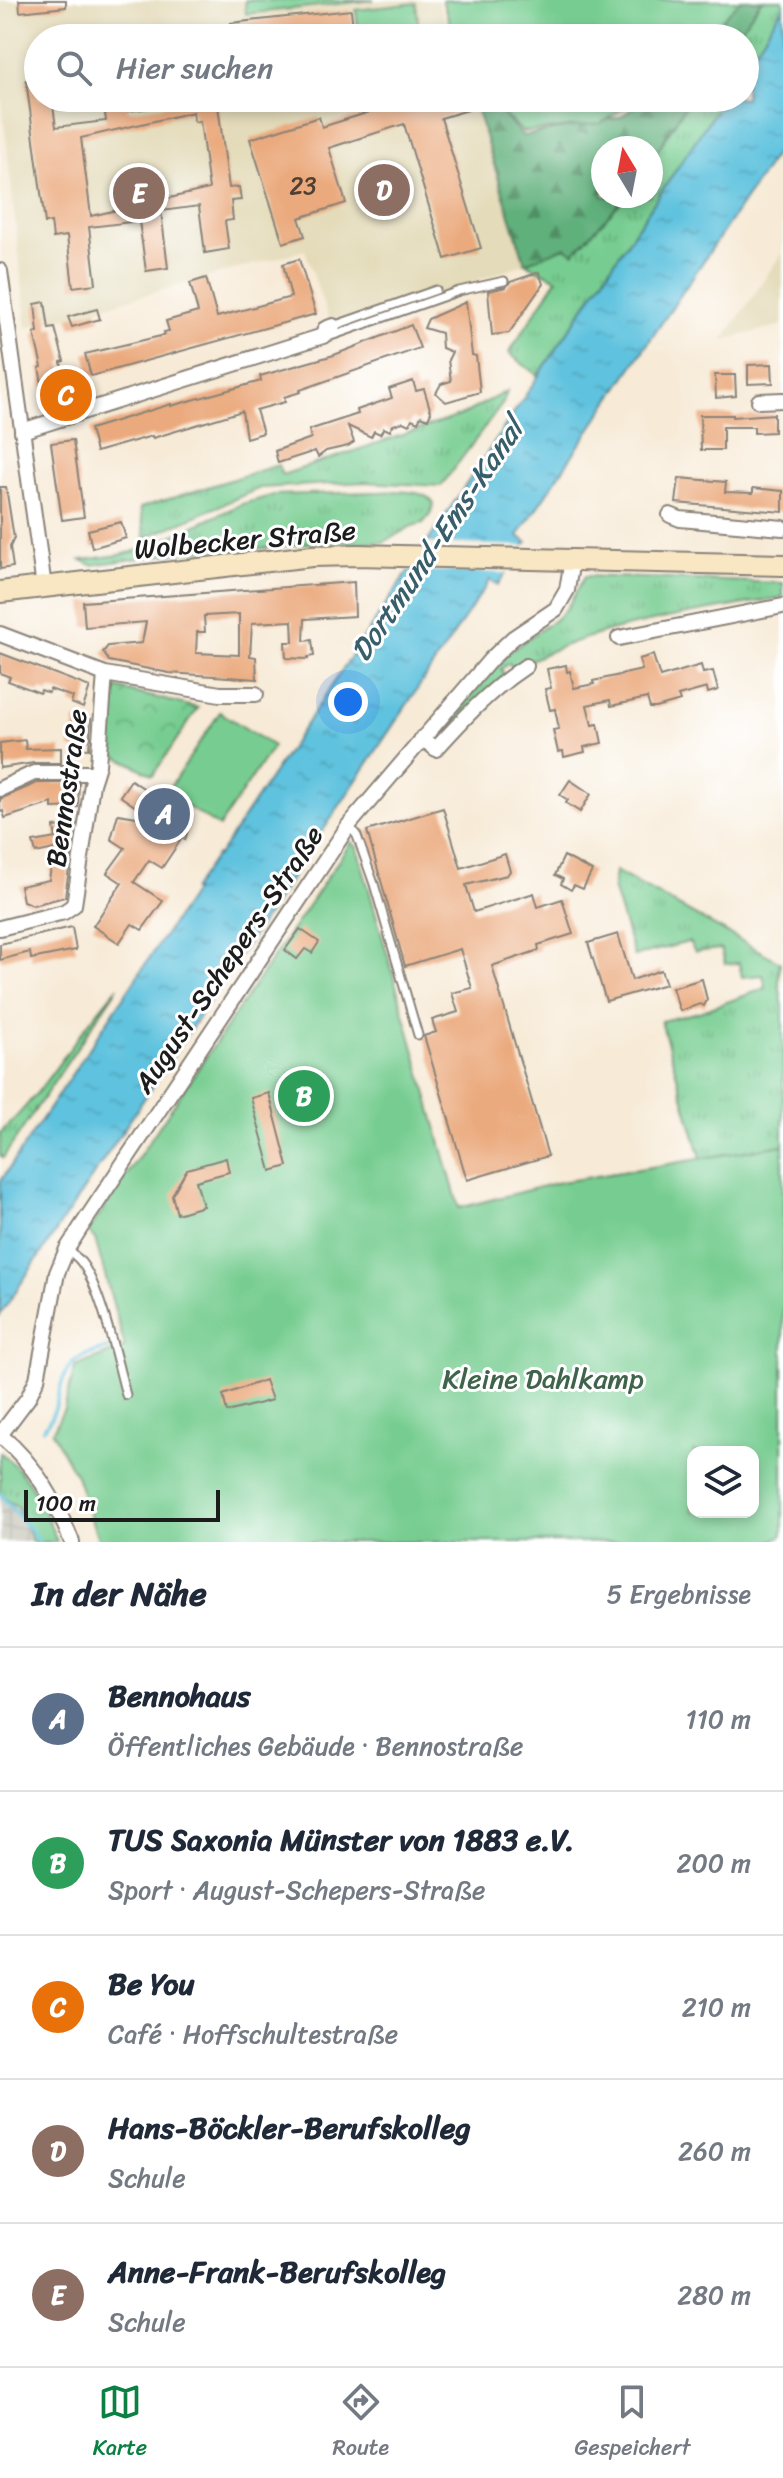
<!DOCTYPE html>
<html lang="de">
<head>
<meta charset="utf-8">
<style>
	:root { --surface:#fff; --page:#f6f6f7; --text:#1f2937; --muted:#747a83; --line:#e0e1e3; --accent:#0b8043 }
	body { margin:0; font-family:Sriracha,sans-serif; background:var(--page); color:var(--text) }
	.controls { position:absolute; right:24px; bottom:24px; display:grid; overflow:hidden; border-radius:16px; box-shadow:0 4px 12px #0003 }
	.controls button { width:72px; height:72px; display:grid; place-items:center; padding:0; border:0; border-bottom:2px solid var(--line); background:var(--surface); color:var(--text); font:40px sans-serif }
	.compass { position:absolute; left:591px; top:136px; width:72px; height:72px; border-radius:50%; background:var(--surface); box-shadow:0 4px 12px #0003; rotate:350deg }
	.scale { position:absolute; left:24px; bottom:20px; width:196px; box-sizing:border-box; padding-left:8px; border:4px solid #1c1c1c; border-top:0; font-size:22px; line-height:28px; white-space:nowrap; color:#1c1c1c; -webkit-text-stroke:6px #fff; paint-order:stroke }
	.you { position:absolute; left:348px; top:702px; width:28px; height:28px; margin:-20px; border:6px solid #fff; border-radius:50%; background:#1a73e8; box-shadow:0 0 0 12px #1a73e833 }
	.badge { display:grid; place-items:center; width:52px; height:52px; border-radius:50%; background:var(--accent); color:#fff; font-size:26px; font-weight:700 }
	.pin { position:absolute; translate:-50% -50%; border:4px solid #fff; box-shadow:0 2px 8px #0006 }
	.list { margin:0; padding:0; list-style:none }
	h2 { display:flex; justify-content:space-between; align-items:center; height:104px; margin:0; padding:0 32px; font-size:34px }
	h2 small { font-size:26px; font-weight:400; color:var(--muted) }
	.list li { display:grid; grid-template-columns:52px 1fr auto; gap:24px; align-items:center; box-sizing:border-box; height:144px; padding:0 32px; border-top:2px solid var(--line) }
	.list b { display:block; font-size:30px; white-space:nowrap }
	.list p { margin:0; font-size:26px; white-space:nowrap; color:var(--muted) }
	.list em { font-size:26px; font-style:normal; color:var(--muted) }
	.icon { flex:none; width:44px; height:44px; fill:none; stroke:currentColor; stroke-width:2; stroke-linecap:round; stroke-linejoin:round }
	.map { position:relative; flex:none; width:783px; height:1542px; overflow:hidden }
	.search { position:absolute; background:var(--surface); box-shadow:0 4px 12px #0003; left:24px; right:24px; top:24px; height:88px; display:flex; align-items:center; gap:20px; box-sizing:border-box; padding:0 28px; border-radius:44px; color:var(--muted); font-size:30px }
	.sheet { height:824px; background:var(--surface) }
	nav { display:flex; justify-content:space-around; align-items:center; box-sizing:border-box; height:112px; border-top:2px solid var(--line); background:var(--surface); font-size:22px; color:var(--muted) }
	nav a { display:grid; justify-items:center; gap:4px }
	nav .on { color:var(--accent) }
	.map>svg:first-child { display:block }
</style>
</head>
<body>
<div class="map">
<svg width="783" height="1542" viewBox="0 0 783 1542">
	<defs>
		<pattern id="industrial-grid" width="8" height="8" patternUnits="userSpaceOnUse" patternTransform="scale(2)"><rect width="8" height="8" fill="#c6c5b8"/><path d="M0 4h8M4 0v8" fill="none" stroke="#aaa99e"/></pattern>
		<pattern id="grass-tufts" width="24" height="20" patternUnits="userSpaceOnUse" patternTransform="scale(2)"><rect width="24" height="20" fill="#77cd91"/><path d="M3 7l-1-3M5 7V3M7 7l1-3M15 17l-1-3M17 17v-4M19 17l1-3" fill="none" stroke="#66af7c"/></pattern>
		<pattern id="forest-firs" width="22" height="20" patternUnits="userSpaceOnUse" patternTransform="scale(2)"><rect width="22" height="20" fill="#61b07b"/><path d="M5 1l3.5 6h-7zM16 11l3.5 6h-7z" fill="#4f8e64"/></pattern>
		<pattern id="park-crowns" width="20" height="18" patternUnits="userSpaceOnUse" patternTransform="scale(2)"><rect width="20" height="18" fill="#77cd91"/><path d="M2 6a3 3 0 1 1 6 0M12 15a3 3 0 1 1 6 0" fill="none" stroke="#66af7c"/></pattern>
		<pattern id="water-ripples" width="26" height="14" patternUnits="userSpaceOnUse" patternTransform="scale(2)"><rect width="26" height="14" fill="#5fc2de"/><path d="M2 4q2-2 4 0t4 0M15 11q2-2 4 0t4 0" fill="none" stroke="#52a6be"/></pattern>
	</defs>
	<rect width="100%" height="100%" fill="#fff"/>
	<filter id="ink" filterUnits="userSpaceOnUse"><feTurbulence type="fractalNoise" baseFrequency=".0125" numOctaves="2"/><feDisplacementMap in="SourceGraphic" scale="16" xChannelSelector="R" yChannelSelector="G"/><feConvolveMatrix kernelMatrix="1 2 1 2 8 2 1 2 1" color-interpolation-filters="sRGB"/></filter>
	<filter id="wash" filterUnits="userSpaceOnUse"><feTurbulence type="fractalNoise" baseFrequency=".006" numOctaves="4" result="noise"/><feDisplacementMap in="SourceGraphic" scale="32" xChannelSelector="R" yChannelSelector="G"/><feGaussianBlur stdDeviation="1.8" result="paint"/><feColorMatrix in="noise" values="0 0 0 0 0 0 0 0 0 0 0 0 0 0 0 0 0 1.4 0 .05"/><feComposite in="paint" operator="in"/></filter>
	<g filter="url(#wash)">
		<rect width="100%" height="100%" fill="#f7ead6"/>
		<g fill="#e4dbba">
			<path d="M0,0H437L453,38H38V98H475L525,263L349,328L331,327L305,250L27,328L0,86Z"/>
			<path d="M783,252V325L723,340Z"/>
		</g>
		<path fill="url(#industrial-grid)" d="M0,1495L18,1507L32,1542H0Z"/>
		<g fill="url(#grass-tufts)" stroke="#4a7456" stroke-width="2">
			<path d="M762,0H783V7L745,66V38H734Z"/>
			<path d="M690,98H724L538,376L509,353L557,279L525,263L590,235L626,196H651V161Z"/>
			<path d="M507,391L503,403L441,486L365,482L260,488L145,538L140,508L278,465L282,475L462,415Z"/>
			<path d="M374,492C391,492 424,487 434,504L430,515L423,523L412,526L384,542L312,543L238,551L215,548L92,565L81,560L120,555L146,548L242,504L274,495Z"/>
			<path d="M585,576L783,583V597C693,615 595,623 514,669L509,663L501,669L505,675L438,742L429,740L508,653L558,617L567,608Z"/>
			<path d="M615,871L780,962L779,983L783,1007V1145L701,1158L661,1021L699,1012L766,988L763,975L742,977L739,963L725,964L721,949L695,952L689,942L634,956L613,888Z"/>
			<path d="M118,987L3,1158L0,1155V1133C46,1091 76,1033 118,987Z"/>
			<path d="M0,1452C31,1476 44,1507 57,1542H32L18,1507L0,1495Z"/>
		</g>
		<g fill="url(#forest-firs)" stroke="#3e664c" stroke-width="2">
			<path d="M729,0H762L734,38H696Z"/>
			<path d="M473,98H493L500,112L523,136L620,117L647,98H690L651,161V148H603V196H626L574,253L565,247L525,263Z"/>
		</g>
		<path fill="url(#park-crowns)" stroke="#4a7456" stroke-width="2" d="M116,688L198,708L153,775L110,753Z"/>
		<g fill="#77cd91" stroke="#4a7456" stroke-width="2" fill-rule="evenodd">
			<path d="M245,0H374L246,14Z"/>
			<path d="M442,0H741L704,38H455Z"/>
			<path d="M416,3L420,38H359L356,10Z"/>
			<path d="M485,98H640L601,123L523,132Z"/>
			<path d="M220,712L273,746L219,827L166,793Z"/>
			<path d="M351,842L357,847L459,1208L555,1183L783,1145V1535L769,1542H99L76,1476L52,1432L64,1409L75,1367L125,1347L95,1239L88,1232ZM693,1452H753V1512H693Z"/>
		</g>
		<path fill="url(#water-ripples)" stroke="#3e6f7d" stroke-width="2" d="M783,7V143L518,536L527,542L498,585L490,580L0,1315V1182L194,891L192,890L216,855L218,856L724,98H745V66Z"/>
		<path fill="#f7ead6" d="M422,543L529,546L510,573L403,570Z"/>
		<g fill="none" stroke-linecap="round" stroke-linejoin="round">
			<g stroke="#5fc2de" stroke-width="4">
				<path d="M43,1429C61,1411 57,1380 72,1364C81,1355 97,1352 108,1348"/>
				<path d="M0,1494L32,1532L38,1542"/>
			</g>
		</g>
		<g id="blocks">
			<g fill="#ebaa7e" fill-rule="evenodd">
				<path d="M19,0H66V7L20,12Z"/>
				<path d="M351,10L354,38H232L231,23Z"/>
				<path d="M38,78V98H52L56,127L106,121L103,98H127L128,111L191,102V98H217L229,188L239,187L241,200L231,201L233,220L225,221L229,249L205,253L199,206L161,211L168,268L146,271L139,221L89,227L96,284L73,287L67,236L53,238L51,222L45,223L26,80ZM193,112L194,122L200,121L209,189L91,216L81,138Z"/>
				<path d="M373,98H464L468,110L441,118L481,248L445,259L404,124L329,148L346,203L299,218L305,236L283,243L250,139L319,117L322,127L376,110Z"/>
				<path d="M299,259L316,314L91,376L85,354L165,335L164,332L169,331L166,321L198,312L190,283L206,278L217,317L291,297L283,264Z"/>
				<path d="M539,272L543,284L509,333L492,335L488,291L506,287L510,282Z"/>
				<path d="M45,302L49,329L55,328L64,361L61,362L68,403L47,408L39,368L42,367L34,333L38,332L35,304Z"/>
				<path d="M466,302L472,355L476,356L480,392L446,402L436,393L441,384L451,381L448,360L452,352L442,348L441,333L424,328L428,319Z"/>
				<path d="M97,309L100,319L72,327L68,317Z"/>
				<path d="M411,325L420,348L300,390L301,392L284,397L285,402L256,410L263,433L246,438L242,411L153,438L152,436L96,452L90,429L171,404V406L261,381L260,376L334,355Z"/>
				<path d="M772,364L773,383L748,384V365Z"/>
				<path d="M715,375H735L736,396L716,398Z"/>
				<path d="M413,381L416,391L424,389L431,412L428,419L421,416L418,422L412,419L409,425L403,422L393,425L390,431L384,428L380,434L374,431L371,437L348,426L354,442L348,446L326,451L318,457L315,451L278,463L275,451L311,438L309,430L358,414L357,410L392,398L389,389Z"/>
				<path d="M774,414V432L754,433V427H723V450H701L700,415H733V417Z"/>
				<path d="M73,440L84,517L62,520L51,443Z"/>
				<path d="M679,478L726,482L725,492L753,493V488L783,491V512L676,503Z"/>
				<path d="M0,487H6L14,538L10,547L13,567L0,569Z"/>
				<path d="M121,522L126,538L92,548L88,530Z"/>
				<path d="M354,582L355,616L305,619L304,641L312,640L314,656L308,657V659L286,658L285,642H293L292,621L252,623L250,656L256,657L257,679L169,673L109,661L103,652L108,646L142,643L146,622L85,627L83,602ZM239,614V655L196,653L197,632H205L204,616Z"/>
				<path d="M0,653L90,687L83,708L71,703L73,697L50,689L49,693L41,690L40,693L8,681L10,677L0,673Z"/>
				<path d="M653,655L660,677L701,665L703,673L713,671L718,690L708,693L707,688L678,696L680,701L656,708H650L647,698L611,706L610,700L587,705L592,725L598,724L602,743L584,747L585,752L564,757L563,751L558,752L553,730L559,729L555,709L550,710L545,689L551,688L547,669L566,665L567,672L570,671L574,688L594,684L593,681L642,670L639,659Z"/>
				<path d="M76,719H91L89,749L70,748Z"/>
				<path d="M25,740L26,749L61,748V763H34L0,768V743Z"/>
				<path d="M131,780L191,819L185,840L182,838L162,868L149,860L134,882L163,901L142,930L132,924L119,943L93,926L122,883L107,873L125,848L111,839L118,814L155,820L120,796Z"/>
				<path d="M570,780L591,794L580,812L566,803L568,800L560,795Z"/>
				<path d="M37,783H79L78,807L52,808V803L5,818L3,811L0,812V799Z"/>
				<path d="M443,808L461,868L505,854L510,871L507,875L466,885L474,912L534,893L538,907L562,899L573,934L538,945L539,950L492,966L548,1156L467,1180L424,1036L436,1032L432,1020L458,1012L452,993L472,988L460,949L405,966L367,831Z"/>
				<path d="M65,826L67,847L72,848L65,897L33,905L23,901L20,886L49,880L54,849L36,853L33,842L56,838L54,827Z"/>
				<path d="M564,856L592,871L583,889L574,885L571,890L561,884L563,879L555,875Z"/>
				<path d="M72,927L76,950L31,959L30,952L0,960V944Z"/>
				<path d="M300,929L319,942L312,953L305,949L297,959L285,950Z"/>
				<path d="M618,934L632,980L661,970L666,984L606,1001L588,943Z"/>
				<path d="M702,979L707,1000L704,1006L700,1004L680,1011L672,988Z"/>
				<path d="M269,1093L288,1166L271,1171L251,1098Z"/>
				<path d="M226,1158L229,1172L196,1181L203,1206L177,1214L172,1195L187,1169Z"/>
				<path d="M265,1380L272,1400L227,1412L223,1395Z"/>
			</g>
		</g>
	</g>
	<g filter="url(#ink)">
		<use href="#blocks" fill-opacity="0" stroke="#8a8379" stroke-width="2"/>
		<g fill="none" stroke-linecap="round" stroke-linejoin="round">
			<defs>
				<g id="service">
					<path d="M333,326L436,290"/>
					<path d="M323,336H331L459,291L504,281"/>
					<path d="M349,825L357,836L374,884L418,1035"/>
					<path d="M67,1249C72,1253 77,1257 81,1262C101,1287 117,1362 126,1395"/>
				</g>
				<g id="minor">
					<path d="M0,271L44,587"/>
					<path d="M759,401L783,400"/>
					<path d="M22,431L323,336L325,329L333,326"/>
					<path d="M670,515L680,519L783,528"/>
					<path d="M0,634L105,674L220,694H256"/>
					<path d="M619,638L783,606"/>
					<path d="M422,738L436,749C464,718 491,689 526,666"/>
					<path d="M0,789L34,773H95"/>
					<path d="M0,928L64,912L74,905L92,784L98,765L105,674"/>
					<path d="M0,1435L28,1398L37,1379L57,1273L67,1249L81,1227L349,825L490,660L513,638L556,609L567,590L572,560"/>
					<path d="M0,1435C35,1464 55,1500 72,1542"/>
				</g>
				<path id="secondary" d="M0,592L312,556L357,555L783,565"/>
			</defs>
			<use href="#service" stroke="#8a8379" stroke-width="11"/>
			<use href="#minor" stroke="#8a8379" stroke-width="18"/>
			<use href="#secondary" stroke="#8a8379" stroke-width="24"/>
			<use href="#service" stroke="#fff" stroke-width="7"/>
			<use href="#minor" stroke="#fff" stroke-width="14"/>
			<use href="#secondary" stroke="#f9e7c3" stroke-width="20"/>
		</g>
	</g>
	<g text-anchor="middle" stroke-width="6" stroke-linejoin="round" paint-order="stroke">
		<g font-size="24" fill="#504034">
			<text x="303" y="194">23</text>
		</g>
		<g font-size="28" fill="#1c1c1c" stroke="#fff">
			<text transform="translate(245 539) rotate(-5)" y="10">Wolbecker Straße</text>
			<text transform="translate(66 788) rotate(-82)" y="10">Bennostraße</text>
			<text transform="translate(228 959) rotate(-56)" y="10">August-Schepers-Straße</text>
		</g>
		<g font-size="28" fill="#40634b" stroke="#fff">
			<text x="543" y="1388">Kleine Dahlkamp</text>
		</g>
		<g font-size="30" font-style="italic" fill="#375e6a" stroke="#fff">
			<text transform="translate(437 540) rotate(-56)" y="10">Dortmund-Ems-Kanal</text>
		</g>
	</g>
</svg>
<div class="controls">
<button><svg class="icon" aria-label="layers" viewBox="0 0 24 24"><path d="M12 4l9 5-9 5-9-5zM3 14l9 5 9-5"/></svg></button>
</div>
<svg class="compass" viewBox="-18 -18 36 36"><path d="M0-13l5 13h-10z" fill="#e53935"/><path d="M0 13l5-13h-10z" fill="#747a83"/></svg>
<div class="scale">100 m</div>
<div class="you"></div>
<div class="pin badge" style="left:164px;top:814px;background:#5c6f8a">A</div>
<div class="pin badge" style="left:304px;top:1096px;background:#2e9e5b">B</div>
<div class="pin badge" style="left:66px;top:395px;background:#e8710a">C</div>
<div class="pin badge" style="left:384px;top:190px;background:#8d6e63">D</div>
<div class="pin badge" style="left:139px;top:193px;background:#8d6e63">E</div>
<div class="search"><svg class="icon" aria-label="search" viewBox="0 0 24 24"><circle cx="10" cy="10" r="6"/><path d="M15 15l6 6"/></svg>Hier suchen</div>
</div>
<section class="sheet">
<h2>In der Nähe<small>5 Ergebnisse</small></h2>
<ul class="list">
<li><span class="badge" style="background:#5c6f8a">A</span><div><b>Bennohaus</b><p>Öffentliches Gebäude · Bennostraße</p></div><em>110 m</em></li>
<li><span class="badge" style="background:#2e9e5b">B</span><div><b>TUS Saxonia Münster von 1883 e.V.</b><p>Sport · August-Schepers-Straße</p></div><em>200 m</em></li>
<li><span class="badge" style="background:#e8710a">C</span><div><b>Be You</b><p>Café · Hoffschultestraße</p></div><em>210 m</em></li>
<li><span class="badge" style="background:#8d6e63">D</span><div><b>Hans-Böckler-Berufskolleg</b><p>Schule</p></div><em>260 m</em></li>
<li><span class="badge" style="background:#8d6e63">E</span><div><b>Anne-Frank-Berufskolleg</b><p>Schule</p></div><em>280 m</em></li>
</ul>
</section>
<nav>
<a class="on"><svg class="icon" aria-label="map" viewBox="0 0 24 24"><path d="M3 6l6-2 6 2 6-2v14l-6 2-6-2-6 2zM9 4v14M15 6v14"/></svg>Karte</a>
<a><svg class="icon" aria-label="directions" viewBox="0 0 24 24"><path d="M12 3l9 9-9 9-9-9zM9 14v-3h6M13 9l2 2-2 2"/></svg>Route</a>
<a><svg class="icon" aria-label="saved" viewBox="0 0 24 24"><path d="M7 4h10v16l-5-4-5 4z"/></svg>Gespeichert</a>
</nav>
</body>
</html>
